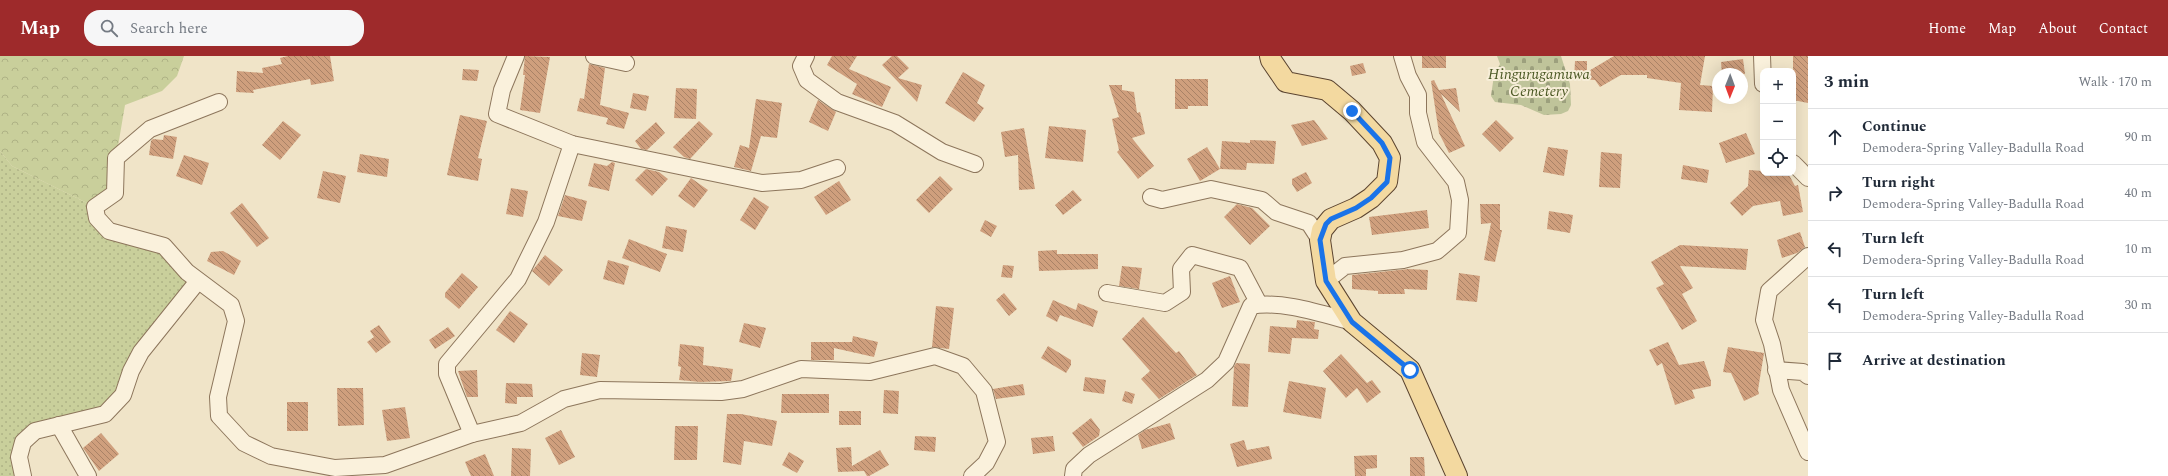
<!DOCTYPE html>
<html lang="en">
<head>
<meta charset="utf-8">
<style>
	:root { --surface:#fff; --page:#f6f6f7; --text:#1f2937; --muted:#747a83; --line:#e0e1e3; --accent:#9e2a2b }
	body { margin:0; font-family:Spectral,serif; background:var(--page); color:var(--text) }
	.controls { position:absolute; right:12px; top:12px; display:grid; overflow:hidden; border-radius:8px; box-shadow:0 4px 16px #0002 }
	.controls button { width:36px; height:36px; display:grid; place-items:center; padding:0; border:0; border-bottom:1px solid var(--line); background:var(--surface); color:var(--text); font:20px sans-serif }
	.compass { position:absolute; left:1712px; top:12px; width:36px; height:36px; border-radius:50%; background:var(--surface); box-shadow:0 4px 16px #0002; rotate:181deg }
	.stop { position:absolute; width:12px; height:12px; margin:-9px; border:3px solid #1a73e8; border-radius:50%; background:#fff }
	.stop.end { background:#1a73e8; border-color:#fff; box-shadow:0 1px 4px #0008 }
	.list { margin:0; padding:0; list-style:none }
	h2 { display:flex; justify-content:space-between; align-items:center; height:52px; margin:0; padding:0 16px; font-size:17px }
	h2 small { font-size:13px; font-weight:400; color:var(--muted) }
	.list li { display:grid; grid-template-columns:26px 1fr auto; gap:12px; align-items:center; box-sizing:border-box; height:56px; padding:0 16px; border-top:1px solid var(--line) }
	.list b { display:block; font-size:15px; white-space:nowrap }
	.list p { margin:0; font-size:13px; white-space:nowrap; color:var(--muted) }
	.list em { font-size:13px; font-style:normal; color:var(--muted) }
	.icon { flex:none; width:22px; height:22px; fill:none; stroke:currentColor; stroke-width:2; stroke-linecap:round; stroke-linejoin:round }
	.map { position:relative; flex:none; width:1808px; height:420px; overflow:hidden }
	header { display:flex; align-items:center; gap:24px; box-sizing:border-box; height:56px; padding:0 20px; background:var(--accent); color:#fff }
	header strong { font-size:19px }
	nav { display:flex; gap:22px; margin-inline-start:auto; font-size:14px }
	.search { width:280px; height:36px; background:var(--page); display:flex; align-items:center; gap:10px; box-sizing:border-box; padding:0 14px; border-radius:16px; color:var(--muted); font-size:15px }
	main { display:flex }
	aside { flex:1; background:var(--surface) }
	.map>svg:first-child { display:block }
</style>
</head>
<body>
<header>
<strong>Map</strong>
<div class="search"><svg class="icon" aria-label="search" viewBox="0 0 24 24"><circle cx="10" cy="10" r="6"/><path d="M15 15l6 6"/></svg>Search here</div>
<nav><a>Home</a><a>Map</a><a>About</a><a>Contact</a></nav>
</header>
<main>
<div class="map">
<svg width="1808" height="420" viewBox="0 0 1808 420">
	<defs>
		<pattern id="grass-dots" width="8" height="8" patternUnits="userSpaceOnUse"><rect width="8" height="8" fill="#c9cf9b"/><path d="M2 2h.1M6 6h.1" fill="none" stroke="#aeb285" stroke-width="1.8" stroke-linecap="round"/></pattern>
		<pattern id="forest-crowns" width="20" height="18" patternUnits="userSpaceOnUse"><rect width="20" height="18" fill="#c9cf9b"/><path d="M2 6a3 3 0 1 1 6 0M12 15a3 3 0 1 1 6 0" fill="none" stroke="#aeb285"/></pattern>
		<pattern id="cemetery-stones" width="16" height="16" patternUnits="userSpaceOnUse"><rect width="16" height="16" fill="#bfc49a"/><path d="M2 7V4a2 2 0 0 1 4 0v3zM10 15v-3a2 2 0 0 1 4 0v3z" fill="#9ca07d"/></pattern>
		<pattern id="building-back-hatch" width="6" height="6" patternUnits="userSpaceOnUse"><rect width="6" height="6" fill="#cf9f7d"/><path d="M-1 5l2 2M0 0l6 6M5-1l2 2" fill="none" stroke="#a98266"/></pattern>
	</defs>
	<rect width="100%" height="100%" fill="#f0e4c8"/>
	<path fill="url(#grass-dots)" d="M0,95L12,110L95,151L97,162L149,184L198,225L105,358L23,386V420H0Z"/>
	<path fill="url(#forest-crowns)" d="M0,0H184L177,20L162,35L125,49L116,102L115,137L95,151L12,110L0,95Z"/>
	<path fill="url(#cemetery-stones)" d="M1497,0H1561L1570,28L1571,49L1568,55L1561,58L1544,59L1521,49L1495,46L1491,40L1494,19L1500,8Z"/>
	<g fill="url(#building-back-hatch)">
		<path d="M288,0H330L334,25L311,29L310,23L253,34L254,37L236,36L237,15L263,17L262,12L282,8L280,2Z"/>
		<path d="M525,0L550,1L540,57L520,54L525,19H523Z"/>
		<path d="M832,0H857L849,13L891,31L882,51L852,38L857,28L827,9Z"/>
		<path d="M892,0H897L909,12L898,22L922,29L917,46L882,9Z"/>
		<rect x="1422" y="0" width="24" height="12"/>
		<path d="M1614,0H1705L1700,29L1713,30L1712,56L1679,54L1681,27L1647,22V19H1621L1600,31L1595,24L1574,23L1575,5H1587V16Z"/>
		<path d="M1793,0H1808V47L1793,44Z"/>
		<path d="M1743,3L1745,18H1722L1721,6Z"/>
		<path d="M1363,7L1366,17L1352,20L1350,10Z"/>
		<path d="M589,8L605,12L600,49L629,57L624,73L606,68L608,62L577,55L580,42L584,43Z"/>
		<path d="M463,13L479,14L477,25L462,24Z"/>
		<path d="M963,16L985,29L977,47L984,52L974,66L945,47Z"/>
		<path d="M1175,23H1208V50H1188V53H1175Z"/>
		<path d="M1434,24L1439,34L1456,32L1460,56L1441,38L1465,90L1449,97L1439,77L1431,25Z"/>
		<path d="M1109,29H1122V34L1134,36L1137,57L1140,56L1145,78L1132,82L1154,110L1138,123L1117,96L1119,94L1112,63L1119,61Z"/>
		<path d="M676,32L697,33L696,63L674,62Z"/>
		<path d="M633,37L649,40L646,55L630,52Z"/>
		<path d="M756,43L782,47L777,82L761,80L751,115L734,111L740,89L749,92Z"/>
		<path d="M818,44L836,56L828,75L809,66Z"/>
		<path d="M460,59L487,65L478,102L482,103L478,125L447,119Z"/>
		<path d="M1314,64L1328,83L1302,90L1291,69Z"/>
		<path d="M1496,64L1514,82L1500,96L1482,78Z"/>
		<path d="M283,65L301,79L280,104L262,89Z"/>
		<path d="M699,65L713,78L690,103L684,101L673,91Z"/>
		<path d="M656,66L665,77L647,94L641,93L635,85Z"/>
		<path d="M1049,70L1086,74L1083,106L1045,102Z"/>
		<path d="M1024,72L1035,133L1019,134L1018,99L1005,101L1001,76Z"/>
		<path d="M1746,77L1755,98L1726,107L1719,87Z"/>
		<path d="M164,79L177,81L173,103L149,99L151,85L153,83L163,84Z"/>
		<path d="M1250,84L1276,85L1274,108L1247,107L1246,114L1220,113L1222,85L1250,87Z"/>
		<path d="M1207,91L1220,113L1200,125L1187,103Z"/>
		<path d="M1548,91L1568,94L1564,120L1543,116Z"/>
		<path d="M1601,96L1622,98L1620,132L1599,131Z"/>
		<path d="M360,98L389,103L387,121L357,116Z"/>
		<path d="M184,99L209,107L202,129L176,120Z"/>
		<path d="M612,106L615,107L609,135L588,130L594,107L607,110Z"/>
		<path d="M1683,109L1709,114L1707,127L1681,123Z"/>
		<path d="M646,113L659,116L668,123L652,140L635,124Z"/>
		<path d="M1749,114L1763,115V117H1788L1795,130L1798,129L1803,156L1783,160L1780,145L1753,150L1742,160L1730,147L1748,130Z"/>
		<path d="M323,115L346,120L340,147L317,142Z"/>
		<path d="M1306,116L1312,127L1297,136L1292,128V123Z"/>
		<path d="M940,120L953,133L929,157L916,144Z"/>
		<path d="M691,122L708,134L694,152L678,140Z"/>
		<path d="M839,125L851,144L826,159L814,141Z"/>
		<path d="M511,132L528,135L523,161L506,158Z"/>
		<path d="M1073,134L1082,144L1063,159L1055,149Z"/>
		<path d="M565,139L587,145L582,165L558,160Z"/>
		<path d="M754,141L769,151L755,174L740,164Z"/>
		<path d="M242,147L269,182L257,191L230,157Z"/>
		<path d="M1237,148L1252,152L1270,170L1250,189L1224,161Z"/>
		<path d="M1480,148H1500V174H1502L1495,206L1484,204L1491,167L1481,168Z"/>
		<path d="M1427,154L1429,172L1372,179L1369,161Z"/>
		<path d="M1549,155L1573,159L1570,177L1547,173Z"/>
		<path d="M985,164L997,170L991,181L980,175Z"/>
		<path d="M666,170L687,174L683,196L662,192Z"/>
		<path d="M1800,176L1805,191L1797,197L1782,202L1777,184Z"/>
		<path d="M629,183L667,198L660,216L622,202Z"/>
		<path d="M1680,189L1748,193L1746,214L1680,210L1693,232L1682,238L1697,265L1682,274L1656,232L1664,228L1651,206Z"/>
		<path d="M1057,194V198H1098V213L1039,215L1038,195Z"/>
		<path d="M223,195L241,205L234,219L207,205L211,196Z"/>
		<path d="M545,199L563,214L549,230L532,215Z"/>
		<path d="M608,204L629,210L624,229L603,223Z"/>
		<path d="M1003,209L1014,210L1012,222L1001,221Z"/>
		<path d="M1122,210L1142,212L1139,233L1119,230Z"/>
		<path d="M1408,213L1428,214L1427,234L1404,233L1405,238H1378V235L1352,233V219Z"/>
		<path d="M462,217L478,231L459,253L445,241V237Z"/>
		<path d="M1459,217L1480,220L1477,246L1456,244Z"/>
		<path d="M1230,220L1240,246L1222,252L1212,227Z"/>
		<path d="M1004,237L1017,253L1009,260L996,244Z"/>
		<path d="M1053,244L1076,254L1078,247L1098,255L1093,271L1060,259L1057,266L1046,260Z"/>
		<path d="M936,250L954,252L949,293L932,291Z"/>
		<path d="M510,255L528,268L514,287L496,274Z"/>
		<path d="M1143,261L1176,297L1179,295L1197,319L1159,343L1141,323L1150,315L1122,283Z"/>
		<path d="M1297,264L1315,266L1314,273L1319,274L1318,283L1292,282L1290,298L1268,296L1270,270L1296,272Z"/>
		<path d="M744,267L766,272L760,292L739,286Z"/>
		<path d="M379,269L391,286L376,297L367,286L374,281L370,275Z"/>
		<path d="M448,271L455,280L435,293L429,284Z"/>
		<path d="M853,280L878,286L874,301L834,292V304H811V286H852Z"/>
		<path d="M1668,286L1679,309L1704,305L1711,325V330L1692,334L1695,342L1675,349L1662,307L1657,310L1649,294Z"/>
		<path d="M680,288L704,291L703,309L733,313L731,325L700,326L679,324L681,311L678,310Z"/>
		<path d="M1048,290L1071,304V309L1066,317L1041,302Z"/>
		<path d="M1728,291L1764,297L1758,334L1759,338L1744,345L1731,317L1723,316Z"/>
		<path d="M582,297L600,299L597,321L580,319Z"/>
		<path d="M1341,298L1367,327L1372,324L1381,336L1367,347L1357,332L1346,342L1323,315Z"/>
		<path d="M1236,307L1250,308L1248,351L1232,350L1234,311Z"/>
		<path d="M477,314L478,341H467L458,315Z"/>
		<path d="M1085,321L1106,324L1104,338L1083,335Z"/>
		<path d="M1289,325L1326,332L1321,363L1283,356Z"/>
		<path d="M506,327L532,328L533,341H517V348L505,347Z"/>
		<path d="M1023,328L1025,339L996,343L993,333Z"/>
		<path d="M337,332H363L364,369L338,370Z"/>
		<path d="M884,334L899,335L898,358L883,357Z"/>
		<path d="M1125,335L1135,338L1132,348L1122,345Z"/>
		<path d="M782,338H829V357H781Z"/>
		<rect x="287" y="346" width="21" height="29"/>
		<path d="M405,351L410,382L387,385L382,354Z"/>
		<rect x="839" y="355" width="22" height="14"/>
		<path d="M727,358H741L777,365L772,390L744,385L741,409L723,406Z"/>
		<path d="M1091,362L1100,374L1099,380L1083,391L1072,377Z"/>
		<path d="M1170,367L1175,383L1142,393L1138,379L1145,374Z"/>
		<path d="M675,370H698L697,404H674Z"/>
		<path d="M561,374L575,401L559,409L545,382Z"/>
		<path d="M101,377L119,398L99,415L83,392Z"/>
		<path d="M915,380L936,381L935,396L914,394Z"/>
		<path d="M1053,380L1055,395L1033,398L1031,382Z"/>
		<path d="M1244,384L1247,394L1269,390L1272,403L1237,411L1230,388Z"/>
		<path d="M851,391L852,410L880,394L889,409L869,420H867L864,415L838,416L836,392Z"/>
		<path d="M512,392L531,393L530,420H511Z"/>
		<path d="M789,396L804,405L797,417L782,409Z"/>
		<path d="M485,398L494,420H471L465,406Z"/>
		<path d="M1377,399V412L1366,413V420H1355L1354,400Z"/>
		<path d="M1410,401H1424L1425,420H1410Z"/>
	</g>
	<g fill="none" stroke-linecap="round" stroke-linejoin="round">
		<defs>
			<g id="minor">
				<path d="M516,0L502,34L497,58L572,88L762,127L801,124L837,112"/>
				<path d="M594,0L626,7"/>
				<path d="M806,0L801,10L807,24L837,46L895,67L942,96L975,108"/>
				<path d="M1762,0L1763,28"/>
				<path d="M219,46L150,73L116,102L115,137L95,151L97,162L109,175L164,190L187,216L231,249L236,265L218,341L219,360L244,387L271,400L335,412L385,409L472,378L521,367L564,343L600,334L721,336L743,333L801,313L870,316L935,300L963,310L984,335L997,386L986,407L972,420"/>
				<path d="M1793,107L1808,122"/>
				<path d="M1151,141L1162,144L1211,133L1262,144L1276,156L1309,167L1320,184"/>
				<path d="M1808,200L1769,235L1764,264L1772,288L1781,334L1808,396"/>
				<path d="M1326,225L1345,210L1403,204L1437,195L1458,177L1460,144L1456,126L1425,86L1418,57V39L1408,20L1402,0"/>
				<path d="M1107,237L1165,247L1182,236L1181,213L1192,199L1240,212L1259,248"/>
				<path d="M1776,314L1803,316L1808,320"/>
				<path d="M59,369L88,420"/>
				<path d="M472,378L447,318V308L518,223L546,166L572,88"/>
				<path d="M23,420L19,401L23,386L35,375L105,358L123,339L131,315L141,296L198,225"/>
				<path d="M1073,420L1074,413L1089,399L1207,324L1226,306L1251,250C1281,244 1322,258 1352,266"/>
			</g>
			<path id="major" d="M1270,0L1271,4L1286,26L1327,34L1352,55L1382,87L1390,102L1387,126L1371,142L1356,152L1331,163L1322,174L1320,184L1326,225L1352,266L1410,314L1457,420"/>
		</defs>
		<use href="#minor" stroke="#8d765c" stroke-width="18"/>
		<use href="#major" stroke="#5b4430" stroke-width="22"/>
		<use href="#minor" stroke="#faf1dc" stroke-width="16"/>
		<use href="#major" stroke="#f3d9a0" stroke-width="20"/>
	</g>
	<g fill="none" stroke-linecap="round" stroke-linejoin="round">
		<path stroke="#1a73e8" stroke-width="5" d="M1352,55L1382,87L1390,102L1387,126L1371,142L1356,152L1331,163L1326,168L1320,184L1326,225L1352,266L1410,314"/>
	</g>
	<g text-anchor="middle" stroke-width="4" stroke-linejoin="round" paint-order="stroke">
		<g font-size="15" font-style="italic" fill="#4d5a26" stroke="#f7eed8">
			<text x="1539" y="23">Hingurugamuwa<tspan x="1539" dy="17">Cemetery</tspan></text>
		</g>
	</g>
</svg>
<div class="controls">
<button>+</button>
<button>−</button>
<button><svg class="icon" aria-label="locate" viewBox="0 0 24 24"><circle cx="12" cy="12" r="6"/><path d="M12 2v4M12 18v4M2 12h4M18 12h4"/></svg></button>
</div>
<svg class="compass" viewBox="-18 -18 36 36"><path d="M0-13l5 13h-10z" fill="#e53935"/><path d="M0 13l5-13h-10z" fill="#747a83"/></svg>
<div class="stop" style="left:1410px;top:314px"></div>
<div class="stop end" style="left:1352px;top:55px"></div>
</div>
<aside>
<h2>3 min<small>Walk · 170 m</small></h2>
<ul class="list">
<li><svg class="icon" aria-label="ahead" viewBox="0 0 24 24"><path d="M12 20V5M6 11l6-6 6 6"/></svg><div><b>Continue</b><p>Demodera-Spring Valley-Badulla Road</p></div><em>90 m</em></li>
<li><svg class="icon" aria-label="right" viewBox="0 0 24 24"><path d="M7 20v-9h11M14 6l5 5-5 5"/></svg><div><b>Turn right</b><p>Demodera-Spring Valley-Badulla Road</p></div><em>40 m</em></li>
<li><svg class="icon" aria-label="left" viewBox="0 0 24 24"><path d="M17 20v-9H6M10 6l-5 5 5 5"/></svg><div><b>Turn left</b><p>Demodera-Spring Valley-Badulla Road</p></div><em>10 m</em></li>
<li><svg class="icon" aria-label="left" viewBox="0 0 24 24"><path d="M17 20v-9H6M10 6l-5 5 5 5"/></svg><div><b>Turn left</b><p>Demodera-Spring Valley-Badulla Road</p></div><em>30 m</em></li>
<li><svg class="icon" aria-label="arrive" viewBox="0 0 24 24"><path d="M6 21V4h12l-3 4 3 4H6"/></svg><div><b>Arrive at destination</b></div></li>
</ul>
</aside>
</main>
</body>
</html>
